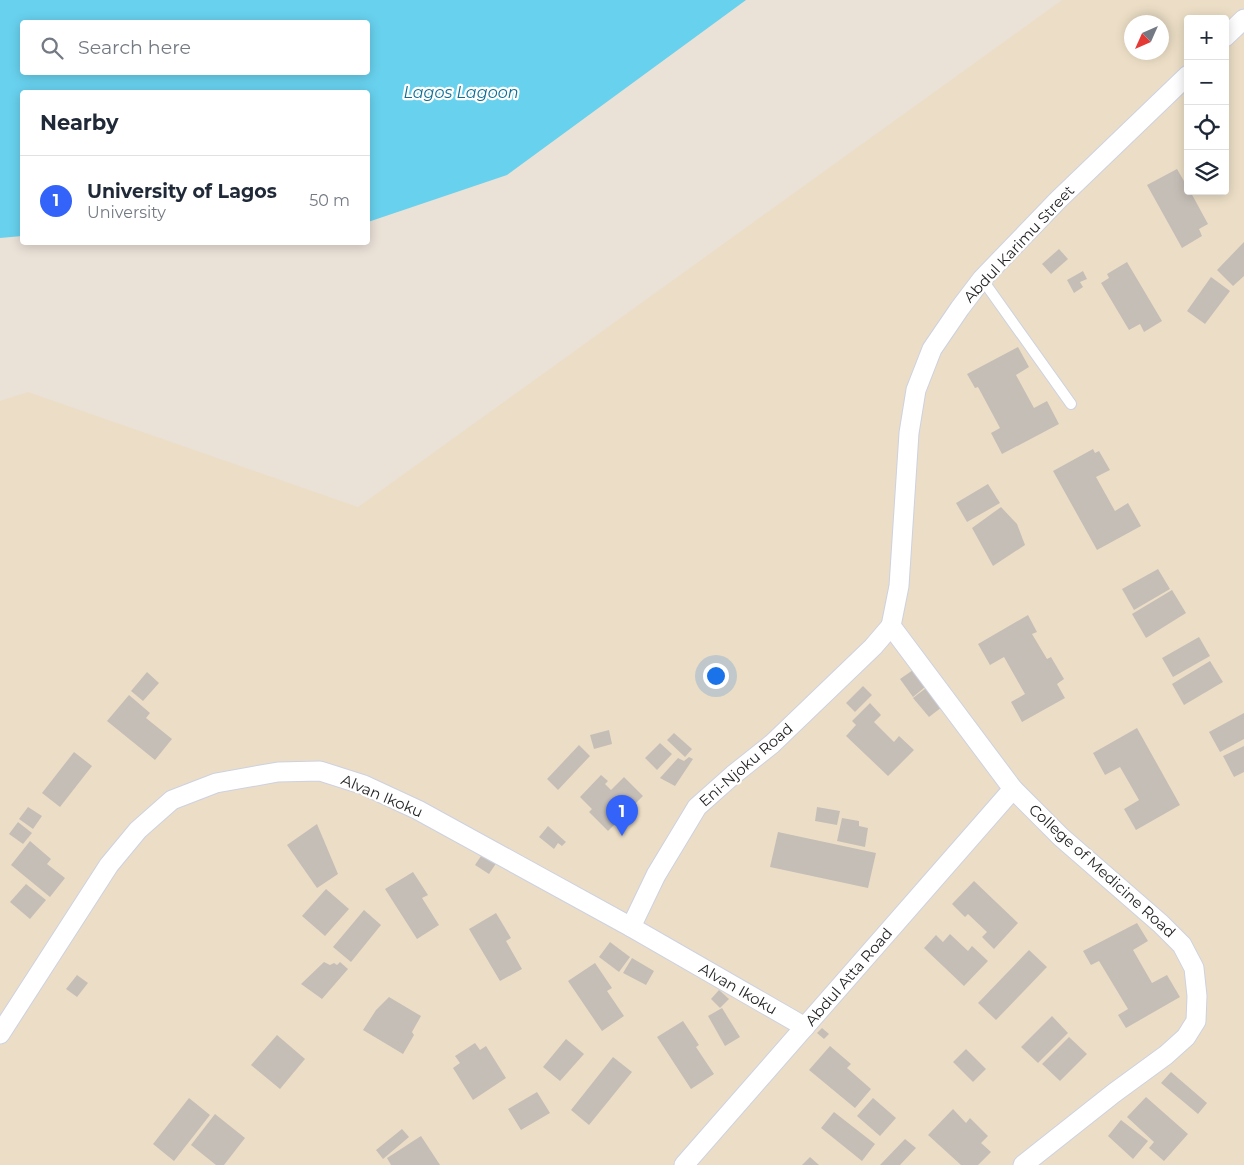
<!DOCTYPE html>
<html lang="en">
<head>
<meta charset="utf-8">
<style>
	:root { --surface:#fff; --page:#f6f6f7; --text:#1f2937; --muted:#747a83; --line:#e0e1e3; --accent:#3463fa }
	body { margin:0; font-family:Montserrat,sans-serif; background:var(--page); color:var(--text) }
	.controls { position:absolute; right:15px; top:15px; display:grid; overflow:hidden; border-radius:5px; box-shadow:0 2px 12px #0003 }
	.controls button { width:45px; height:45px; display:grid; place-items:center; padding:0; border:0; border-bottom:1px solid var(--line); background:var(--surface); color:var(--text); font:25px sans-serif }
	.compass { position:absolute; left:1124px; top:15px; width:45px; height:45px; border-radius:50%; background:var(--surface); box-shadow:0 2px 12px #0003; rotate:225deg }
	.you { position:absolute; left:715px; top:675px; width:18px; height:18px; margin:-12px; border:4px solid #fff; border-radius:50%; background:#1a73e8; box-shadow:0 0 0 8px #1a73e833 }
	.badge { display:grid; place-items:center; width:32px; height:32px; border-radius:50%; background:var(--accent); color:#fff; font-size:16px; font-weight:700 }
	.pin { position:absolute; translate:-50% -41px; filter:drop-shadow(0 1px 2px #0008) }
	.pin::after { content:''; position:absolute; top:26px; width:18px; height:15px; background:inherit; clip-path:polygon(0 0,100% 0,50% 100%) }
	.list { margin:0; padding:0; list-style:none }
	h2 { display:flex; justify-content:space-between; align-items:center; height:65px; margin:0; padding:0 20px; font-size:21px }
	h2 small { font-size:16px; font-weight:400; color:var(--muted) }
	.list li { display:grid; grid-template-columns:32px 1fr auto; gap:15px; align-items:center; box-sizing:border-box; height:90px; padding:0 20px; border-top:1px solid var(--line) }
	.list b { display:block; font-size:19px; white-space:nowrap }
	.list p { margin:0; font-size:16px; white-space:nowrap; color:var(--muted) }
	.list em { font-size:16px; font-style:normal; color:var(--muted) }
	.icon { flex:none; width:28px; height:28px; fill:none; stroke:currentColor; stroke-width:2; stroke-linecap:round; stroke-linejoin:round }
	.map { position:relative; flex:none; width:1244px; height:1165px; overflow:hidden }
	.search { position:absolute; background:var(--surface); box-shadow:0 2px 12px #0003; left:20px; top:20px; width:350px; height:55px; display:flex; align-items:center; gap:12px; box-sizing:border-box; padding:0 18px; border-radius:5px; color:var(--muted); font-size:19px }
	.panel { position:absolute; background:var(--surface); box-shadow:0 2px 12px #0003; left:20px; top:90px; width:350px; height:155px; border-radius:5px }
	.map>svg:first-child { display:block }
</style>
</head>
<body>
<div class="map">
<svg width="1244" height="1165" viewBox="0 0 1244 1165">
	<rect width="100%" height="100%" fill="#eae1d7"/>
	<path fill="#ecdec6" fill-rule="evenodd" d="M1062,0H1244V1165H0V401L28,392L358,507ZM1188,19H1225V191H1188ZM1132,22H1162V52H1132Z"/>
	<path fill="#68d1ee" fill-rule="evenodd" d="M0,0H746L507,175L368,222V92H22V236L0,238ZM22,22H368V72H22Z"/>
	<g fill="#c5beb7">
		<path d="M1177,169L1188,188V191H1190L1208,224L1199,229L1202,236L1182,248L1147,185Z"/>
		<path d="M1244,242V276L1233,286L1217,270Z"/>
		<path d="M1059,249L1068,259L1051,274L1042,264Z"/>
		<path d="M1127,262L1162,321L1144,332L1140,324L1129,330L1101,283L1109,278L1107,274Z"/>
		<path d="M1083,271L1087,279L1080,282L1083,287L1074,293L1067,280Z"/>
		<path d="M1211,277L1230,291L1205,324L1187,311Z"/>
		<path d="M1018,347L1029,367L1016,375L1034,408L1047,401L1059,424L1002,454L991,433L1000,428L978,387L975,388L967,374Z"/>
		<path d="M1093,449L1095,453L1099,451L1110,470L1096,477L1115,511L1128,503L1141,526L1097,550L1053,471Z"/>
		<path d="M988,484L1000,503L967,522L956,503Z"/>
		<path d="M1001,507L1017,524L1025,545L993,566L972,528Z"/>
		<path d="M1158,569L1170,589L1134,610L1122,589Z"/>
		<path d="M1172,590L1186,613L1146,638L1132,614Z"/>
		<path d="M1028,615L1037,632L1032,634L1047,659L1051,657L1064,679L1057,684L1065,698L1022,722L1011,702L1025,694L1004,657L990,665L978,644Z"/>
		<path d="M1199,637L1210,656L1173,677L1162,658Z"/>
		<path d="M1210,661L1223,682L1184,705L1172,684Z"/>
		<path d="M913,670L925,687L913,697L900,679Z"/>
		<path d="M147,672L159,683L143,701L131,691Z"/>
		<path d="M863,686L872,695L855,712L846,703Z"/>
		<path d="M926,688L942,707L929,717L913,698Z"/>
		<path d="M129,695L150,713L146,718L172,739L155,760L107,721Z"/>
		<path d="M870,703L881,715L874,722L894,742L899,736L914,750L888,776L846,736L856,725L852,721Z"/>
		<path d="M1244,713V739L1220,752L1209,732Z"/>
		<path d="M1137,728L1180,805L1136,830L1124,809L1139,800L1120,767L1105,775L1093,753Z"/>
		<path d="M609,730L612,744L594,749L590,735Z"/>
		<path d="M674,733L692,749L685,757L667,740Z"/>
		<path d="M660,743L672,754L657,770L645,758Z"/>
		<path d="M579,745L590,756L558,790L547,779Z"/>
		<path d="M1244,746V772L1234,777L1223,756Z"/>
		<path d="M74,752L92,766L60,807L42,793Z"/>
		<path d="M689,757L693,759L675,786L660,778L678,758L684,761Z"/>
		<path d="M601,775L608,781L605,784L611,790L599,802L624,777L643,796L608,831L589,812L592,809L580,797Z"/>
		<path d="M28,807L42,816L33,829L19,819Z"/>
		<path d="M817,807L840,811L837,825L815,821Z"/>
		<path d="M842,818L859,821V826L868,828L865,847L837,841Z"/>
		<path d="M18,822L32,833L23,844L9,834Z"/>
		<path d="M317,824L338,874L317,888L287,845Z"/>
		<path d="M548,826L566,842L562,846L558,843L554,849L539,837Z"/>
		<path d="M778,832L876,853L868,888L770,867Z"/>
		<path d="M30,841L51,859L47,864L65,878L50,897L11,865Z"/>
		<path d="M485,850L499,859L489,874L475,865Z"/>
		<path d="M413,872L428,895L422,898L439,925L417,939L385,889Z"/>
		<path d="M974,881L1018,923L994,949L982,937L987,932L968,914L965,917L952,904Z"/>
		<path d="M26,884L46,900L30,919L10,902Z"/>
		<path d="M326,889L349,909L325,936L302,916Z"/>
		<path d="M364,910L381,925L351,962L333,947Z"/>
		<path d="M496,913L511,938L506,941L522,969L500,981L469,929Z"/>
		<path d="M1137,923L1148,941L1133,950L1152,983L1167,975L1180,997L1126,1028L1118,1015L1128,1009L1099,961L1091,965L1083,951Z"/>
		<path d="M950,934L968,951L972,946L988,961L964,986L924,948L936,935L943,942Z"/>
		<path d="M610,942L630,957L619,972L599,957Z"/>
		<path d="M1029,950L1047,967L996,1020L978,1003Z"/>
		<path d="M632,958L654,971L646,985L623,973Z"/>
		<path d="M324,962L330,965L334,963L337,965L340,962L348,969L322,999L301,984Z"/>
		<path d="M595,963L612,988L607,991L624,1016L602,1031L568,981Z"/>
		<path d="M77,975L88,983L77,997L66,989Z"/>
		<path d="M719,990L729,999L720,1008L711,999Z"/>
		<path d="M389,997L421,1016L412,1032L414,1035L403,1054L363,1030L376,1010Z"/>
		<path d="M722,1008L740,1037L725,1046L708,1016Z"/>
		<path d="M1052,1016L1068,1033L1038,1063L1021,1047Z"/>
		<path d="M683,1021L699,1045L696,1047L714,1074L691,1089L657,1037Z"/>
		<path d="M822,1028L829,1034L824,1039L817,1033Z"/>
		<path d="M277,1035L305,1059L280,1089L251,1065Z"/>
		<path d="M1069,1037L1087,1054L1060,1081L1042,1064Z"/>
		<path d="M566,1039L584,1054L560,1081L543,1067Z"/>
		<path d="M475,1043L480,1050L486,1046L506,1078L473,1100L453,1068L460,1063L455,1056Z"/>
		<path d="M830,1046L851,1064L847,1068L871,1089L855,1108L809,1070Z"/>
		<path d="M966,1049L986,1069L973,1082L953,1062Z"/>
		<path d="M613,1057L632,1072L589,1125L571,1110Z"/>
		<path d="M1171,1072L1207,1103L1198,1114L1161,1083Z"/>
		<path d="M537,1092L550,1113L521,1130L508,1109Z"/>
		<path d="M1146,1097L1188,1134L1164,1161L1149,1148L1154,1142L1127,1117Z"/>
		<path d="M189,1098L210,1115L174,1161L153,1144Z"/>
		<path d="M873,1098L896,1118L880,1136L857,1116Z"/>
		<path d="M953,1109L966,1123L970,1118L988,1136L981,1143L991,1152L978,1165H961L928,1135Z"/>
		<path d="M834,1112L875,1144L862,1161L821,1128Z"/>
		<path d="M215,1114L245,1138L224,1165H216L191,1145Z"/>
		<path d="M1121,1120L1148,1141L1133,1159L1108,1136Z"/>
		<path d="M402,1129L409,1137L383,1159L376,1150Z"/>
		<path d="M421,1136L440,1165H391L387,1158Z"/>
		<path d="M905,1139L916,1148L900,1165H880Z"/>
		<path d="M810,1157L819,1165H802Z"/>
	</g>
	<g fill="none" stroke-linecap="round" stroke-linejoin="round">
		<defs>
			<path id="lane" d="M982,279L1071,404"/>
			<g id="street">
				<path d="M1225,37L1244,19"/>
				<path d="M891,626L1013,789L1061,837L1161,924L1182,945L1194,968L1197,996L1196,1021L1186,1037L1166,1055L1114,1093L1023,1165"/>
				<path d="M891,626L899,586L909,433L916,390L932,349L960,308L982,279L1058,200L1188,75"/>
				<path d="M631,927L656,875L697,807L733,775L772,744L873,647L891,626"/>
				<path d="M0,1034L109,865L138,830L172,800L216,783L278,772L320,771L364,785L418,810L631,927L805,1027"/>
				<path d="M684,1165L1013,789"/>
			</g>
		</defs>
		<use href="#lane" stroke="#cdd1e0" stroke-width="12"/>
		<use href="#street" stroke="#cdd1e0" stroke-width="21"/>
		<use href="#lane" stroke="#fff" stroke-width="10"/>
		<use href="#street" stroke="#fff" stroke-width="19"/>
	</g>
	<g text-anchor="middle" stroke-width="4.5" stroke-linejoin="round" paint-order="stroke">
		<g font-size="15" fill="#262626" stroke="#fff">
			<text transform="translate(1019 244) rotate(-47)" y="5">Abdul Karimu Street</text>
			<text transform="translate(746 765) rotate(-41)" y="5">Eni-Njoku Road</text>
			<text transform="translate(382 796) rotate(23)" y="5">Alvan Ikoku</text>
			<text transform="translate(1102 871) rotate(42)" y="5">College of Medicine Road</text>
			<text transform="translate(849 977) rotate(-49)" y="5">Abdul Atta Road</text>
			<text transform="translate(738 989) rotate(30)" y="5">Alvan Ikoku</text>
		</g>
		<g font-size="16" font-style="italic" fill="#0d6d94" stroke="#fff">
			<text x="461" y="98">Lagos Lagoon</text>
		</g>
	</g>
</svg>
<div class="controls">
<button>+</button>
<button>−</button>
<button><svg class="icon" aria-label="locate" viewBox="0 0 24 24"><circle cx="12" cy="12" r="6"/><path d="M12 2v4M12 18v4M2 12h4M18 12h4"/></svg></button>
<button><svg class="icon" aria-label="layers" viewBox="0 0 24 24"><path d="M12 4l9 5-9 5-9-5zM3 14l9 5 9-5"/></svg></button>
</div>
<svg class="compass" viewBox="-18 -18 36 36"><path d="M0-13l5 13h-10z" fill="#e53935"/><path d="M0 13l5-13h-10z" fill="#747a83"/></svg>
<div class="you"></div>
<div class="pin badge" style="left:622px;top:836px">1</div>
<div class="search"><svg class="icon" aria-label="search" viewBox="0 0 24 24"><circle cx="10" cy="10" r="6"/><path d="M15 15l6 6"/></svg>Search here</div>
<section class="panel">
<h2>Nearby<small></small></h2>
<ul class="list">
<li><span class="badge">1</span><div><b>University of Lagos</b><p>University</p></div><em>50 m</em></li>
</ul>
</section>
</div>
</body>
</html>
